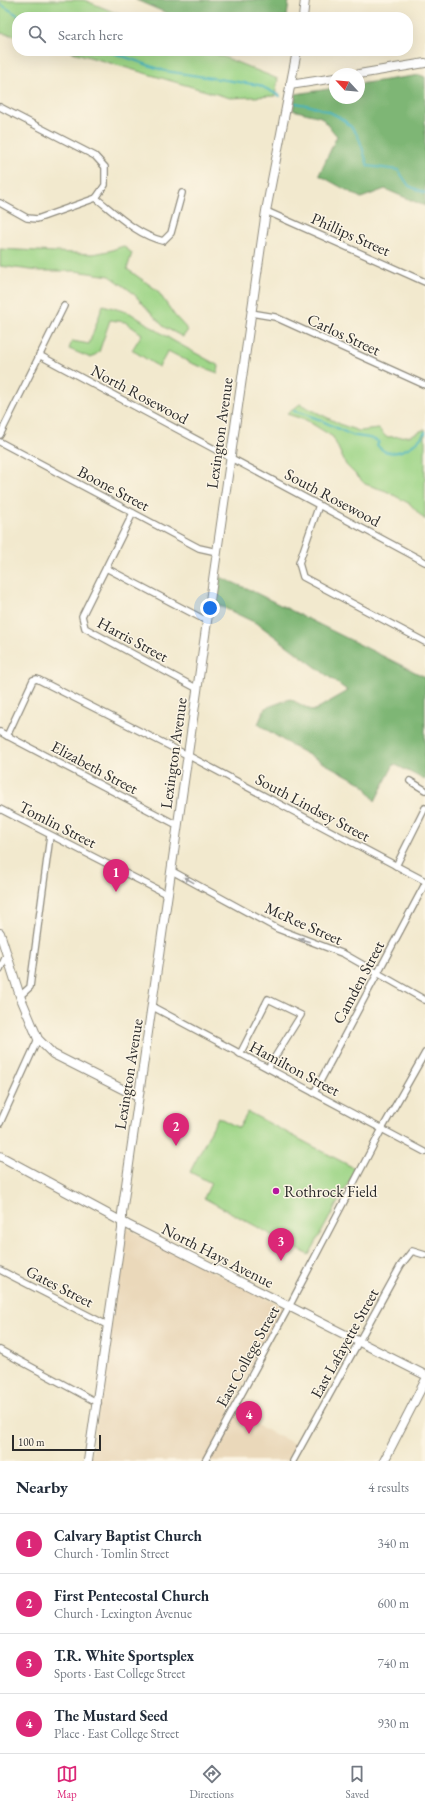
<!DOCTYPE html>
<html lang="en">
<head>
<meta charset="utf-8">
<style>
	:root { --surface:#fff; --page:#f2f2f3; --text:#1f2937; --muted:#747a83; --line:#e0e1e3; --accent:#db2777 }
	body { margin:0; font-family:"EB Garamond",serif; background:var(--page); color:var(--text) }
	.compass { position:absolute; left:329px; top:68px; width:36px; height:36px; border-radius:50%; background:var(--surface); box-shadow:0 4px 16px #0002; rotate:296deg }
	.scale { position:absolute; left:12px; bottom:10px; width:89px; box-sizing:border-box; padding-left:4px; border:2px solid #2b2b2b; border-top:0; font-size:11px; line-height:14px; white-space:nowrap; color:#2b2b2b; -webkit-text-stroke:3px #fcf5e5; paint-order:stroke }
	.you { position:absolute; left:210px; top:608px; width:14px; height:14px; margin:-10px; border:3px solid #fff; border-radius:50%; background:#1a73e8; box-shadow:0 0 0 6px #1a73e833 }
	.badge { display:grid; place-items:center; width:26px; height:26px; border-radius:50%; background:var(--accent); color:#fff; font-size:13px; font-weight:700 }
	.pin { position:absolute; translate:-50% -33px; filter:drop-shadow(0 1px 2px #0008) }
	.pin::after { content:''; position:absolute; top:21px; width:14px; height:12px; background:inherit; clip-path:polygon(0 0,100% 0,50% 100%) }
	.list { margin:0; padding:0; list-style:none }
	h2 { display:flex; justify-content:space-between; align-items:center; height:52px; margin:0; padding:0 16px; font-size:17px }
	h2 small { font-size:13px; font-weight:400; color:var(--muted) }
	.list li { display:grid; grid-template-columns:26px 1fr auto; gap:12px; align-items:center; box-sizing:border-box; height:60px; padding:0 16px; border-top:1px solid var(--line) }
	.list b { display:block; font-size:15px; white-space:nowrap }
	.list p { margin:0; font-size:13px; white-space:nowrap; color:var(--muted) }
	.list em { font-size:13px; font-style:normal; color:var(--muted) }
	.icon { flex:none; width:22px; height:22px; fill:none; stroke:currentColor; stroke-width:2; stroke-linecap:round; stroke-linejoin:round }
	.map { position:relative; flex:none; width:425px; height:1461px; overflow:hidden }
	.search { position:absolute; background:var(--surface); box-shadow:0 4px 16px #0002; left:12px; right:12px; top:12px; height:44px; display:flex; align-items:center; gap:10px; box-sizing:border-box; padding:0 14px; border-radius:16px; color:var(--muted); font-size:15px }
	.sheet { height:292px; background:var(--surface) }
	nav { display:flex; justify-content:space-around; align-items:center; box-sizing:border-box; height:56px; border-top:1px solid var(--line); background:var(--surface); font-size:11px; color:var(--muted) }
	nav a { display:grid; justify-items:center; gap:2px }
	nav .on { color:var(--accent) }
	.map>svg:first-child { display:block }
</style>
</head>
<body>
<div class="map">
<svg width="425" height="1461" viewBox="0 0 425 1461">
	<rect width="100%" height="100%" fill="#fcf5e5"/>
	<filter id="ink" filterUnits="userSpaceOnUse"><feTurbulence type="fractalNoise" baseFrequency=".025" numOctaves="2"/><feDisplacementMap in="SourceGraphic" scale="8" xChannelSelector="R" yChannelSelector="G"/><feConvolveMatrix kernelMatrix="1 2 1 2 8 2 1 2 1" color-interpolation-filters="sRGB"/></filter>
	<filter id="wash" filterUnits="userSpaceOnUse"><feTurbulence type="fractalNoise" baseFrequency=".012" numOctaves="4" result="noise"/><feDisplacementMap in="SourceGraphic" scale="16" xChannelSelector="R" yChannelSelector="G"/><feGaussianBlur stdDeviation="0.9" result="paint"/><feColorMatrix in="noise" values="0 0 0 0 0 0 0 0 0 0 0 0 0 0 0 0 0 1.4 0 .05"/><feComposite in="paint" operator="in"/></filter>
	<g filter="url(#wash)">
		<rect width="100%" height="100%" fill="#f2e9ce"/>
		<path fill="#ead8ba" d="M125,1227L285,1308L229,1411L299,1446L291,1461H91Z"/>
		<g fill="#9ed587" stroke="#648059">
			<path d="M0,0H84L126,17H17V36L0,33Z"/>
			<path d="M69,51H209L278,79L275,96L230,98Z"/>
			<path d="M123,246L132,253L127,269L157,290L175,316L188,330L183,337L164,327L132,292L110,276L75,271H39L0,266V249L93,254L109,251Z"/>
			<path d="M103,305L130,313L172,340L219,366L218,373L191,363L168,351L159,367L132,350L142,334L125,322L110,320L99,352L91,358L69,349L72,341L89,344Z"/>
			<path d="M300,404L342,425L359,431L379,429L386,437L409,436L425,429V520L410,504L386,491L365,484L346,465L333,437L306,420L287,414Z"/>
			<path d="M248,1112L356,1169L309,1255L204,1198L211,1183L190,1172L218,1117L239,1128Z"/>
		</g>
		<g fill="#7eb674" stroke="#547050">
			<path d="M136,0H289L287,17H176Z"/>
			<path d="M420,75L425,77V206L385,189L361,198L319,175L337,136L321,117L293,110L296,94L335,88V98H359V84Z"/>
			<path d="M220,577L248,589L425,677V780L394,764L375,801L363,784L292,746L258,724L265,708L290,699L313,711L348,691L258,624L216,604Z"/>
		</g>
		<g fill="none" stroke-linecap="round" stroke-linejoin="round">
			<g stroke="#45b3c0" stroke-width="2">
				<path d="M0,4L21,17"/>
				<path d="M108,51L165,71L259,85L280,96"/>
				<path d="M296,103C319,107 342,113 356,133C362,142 364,156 368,166L398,170L409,186L425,193"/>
				<path d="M294,411C316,415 332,427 352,435C361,438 371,436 379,442L377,445C390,462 417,447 425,432"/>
			</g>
		</g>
	</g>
	<g filter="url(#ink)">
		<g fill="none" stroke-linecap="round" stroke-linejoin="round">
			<defs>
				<g id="street">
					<path d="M0,107L95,156L105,167V185L96,198L37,219L27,218L0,203"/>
					<path d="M96,198C116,214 137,235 163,241L171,233L182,193"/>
					<path d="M266,211L425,282"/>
					<path d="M251,313L275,317L425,385"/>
					<path d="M39,355L425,562"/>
					<path d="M0,435L64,306"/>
					<path d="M0,442L199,548L217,552"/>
					<path d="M319,505L299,563L303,577L425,642"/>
					<path d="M133,513L82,616L85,628L196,688"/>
					<path d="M106,568L207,621"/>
					<path d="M0,732L177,825"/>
					<path d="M7,736L33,680L37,679L189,756L425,881"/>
					<path d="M410,781L425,790"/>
					<path d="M0,809L168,895"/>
					<path d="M396,866L425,808"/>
					<path d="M172,871L278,929L344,954L425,1000"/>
					<path d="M0,969L6,956"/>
					<path d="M20,996L30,987L50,836"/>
					<path d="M153,1007L425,1152"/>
					<path d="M240,1054L268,999L301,1015L268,1068"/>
					<path d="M314,1093L425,884"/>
					<path d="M0,1123L38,1039"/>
					<path d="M0,1270L107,1325"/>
					<path d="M0,1350L98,1403"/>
					<path d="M205,1461L292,1301L382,1129L425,1053"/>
					<path d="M293,1461L401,1265L412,1251L425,1255"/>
				</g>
				<g id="secondary">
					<path d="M303,17L305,0"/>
					<path d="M359,74L425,63"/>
					<path d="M290,85L335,78"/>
					<path d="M0,933L20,996L38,1039L53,1054L138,1097"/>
					<path d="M0,1156L128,1225L425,1375"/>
					<path d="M88,1461L122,1229V1213L266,211L297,51"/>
					<path d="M384,1461L425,1381"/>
				</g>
			</defs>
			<use href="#street" stroke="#8e8a7c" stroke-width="8"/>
			<use href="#secondary" stroke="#8e8a7c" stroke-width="10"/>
			<use href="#street" stroke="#fff" stroke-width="5.5"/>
			<use href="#secondary" stroke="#fff" stroke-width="8"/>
		</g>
		<defs><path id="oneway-solid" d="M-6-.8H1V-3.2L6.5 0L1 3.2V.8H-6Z"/></defs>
		<g fill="#a0a0a0">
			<use href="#oneway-solid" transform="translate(189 880) rotate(-151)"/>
			<use href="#oneway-solid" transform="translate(304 940) rotate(-163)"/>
		</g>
	</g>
	<circle fill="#b5179e" stroke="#fcf5e5" stroke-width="1.5" cx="276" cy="1191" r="4"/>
	<g text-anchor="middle" stroke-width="3" stroke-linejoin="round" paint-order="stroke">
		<g font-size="16" fill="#2b2b2b" stroke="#fcf5e5">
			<text transform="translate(351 234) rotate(24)" y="6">Phillips Street</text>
			<text transform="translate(344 334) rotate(25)" y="6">Carlos Street</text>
			<text transform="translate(140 394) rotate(28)" y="6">North Rosewood</text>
			<text transform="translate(219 433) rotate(-82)" y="6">Lexington Avenue</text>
			<text transform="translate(114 488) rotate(28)" y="6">Boone Street</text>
			<text transform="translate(333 497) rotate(28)" y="6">South Rosewood</text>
			<text transform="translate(133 639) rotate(28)" y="6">Harris Street</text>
			<text transform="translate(173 753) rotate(-82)" y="6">Lexington Avenue</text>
			<text transform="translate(95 767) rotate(28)" y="6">Elizabeth Street</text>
			<text transform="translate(313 807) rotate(28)" y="6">South Lindsey Street</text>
			<text transform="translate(58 824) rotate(27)" y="6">Tomlin Street</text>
			<text transform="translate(304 923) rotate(24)" y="6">McRee Street</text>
			<text transform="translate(358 982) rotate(-62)" y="6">Camden Street</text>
			<text transform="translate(295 1068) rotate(28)" y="6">Hamilton Street</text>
			<text transform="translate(128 1074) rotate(-81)" y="6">Lexington Avenue</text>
			<text transform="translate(218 1255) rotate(27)" y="6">North Hays Avenue</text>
			<text transform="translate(60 1286) rotate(27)" y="6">Gates Street</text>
			<text transform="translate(344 1343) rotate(-61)" y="6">East Lafayette Street</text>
			<text transform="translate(247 1356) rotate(-61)" y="6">East College Street</text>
		</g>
		<g font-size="16" fill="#2b2b2b" stroke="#fcf5e5" text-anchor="start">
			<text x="284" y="1197">Rothrock Field</text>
		</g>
	</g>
</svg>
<svg class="compass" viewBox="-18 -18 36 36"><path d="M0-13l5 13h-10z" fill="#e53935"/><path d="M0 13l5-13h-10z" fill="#747a83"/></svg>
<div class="scale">100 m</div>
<div class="you"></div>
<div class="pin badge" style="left:116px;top:892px">1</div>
<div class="pin badge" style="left:176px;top:1146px">2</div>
<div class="pin badge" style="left:281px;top:1261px">3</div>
<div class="pin badge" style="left:249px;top:1434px">4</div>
<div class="search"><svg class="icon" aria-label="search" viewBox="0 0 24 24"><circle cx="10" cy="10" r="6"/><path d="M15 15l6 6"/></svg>Search here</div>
</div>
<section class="sheet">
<h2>Nearby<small>4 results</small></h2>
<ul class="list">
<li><span class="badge">1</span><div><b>Calvary Baptist Church</b><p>Church · Tomlin Street</p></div><em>340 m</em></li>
<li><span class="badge">2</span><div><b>First Pentecostal Church</b><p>Church · Lexington Avenue</p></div><em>600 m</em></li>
<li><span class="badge">3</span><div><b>T.R. White Sportsplex</b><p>Sports · East College Street</p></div><em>740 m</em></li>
<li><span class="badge">4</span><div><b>The Mustard Seed</b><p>Place · East College Street</p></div><em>930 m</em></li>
</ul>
</section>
<nav>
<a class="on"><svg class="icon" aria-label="map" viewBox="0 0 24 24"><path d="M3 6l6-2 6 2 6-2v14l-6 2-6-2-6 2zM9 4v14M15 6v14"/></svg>Map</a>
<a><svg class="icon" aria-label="directions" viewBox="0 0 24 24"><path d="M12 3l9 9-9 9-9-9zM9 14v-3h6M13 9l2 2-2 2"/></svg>Directions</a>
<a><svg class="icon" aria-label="saved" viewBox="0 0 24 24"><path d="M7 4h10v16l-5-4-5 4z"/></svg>Saved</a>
</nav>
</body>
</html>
